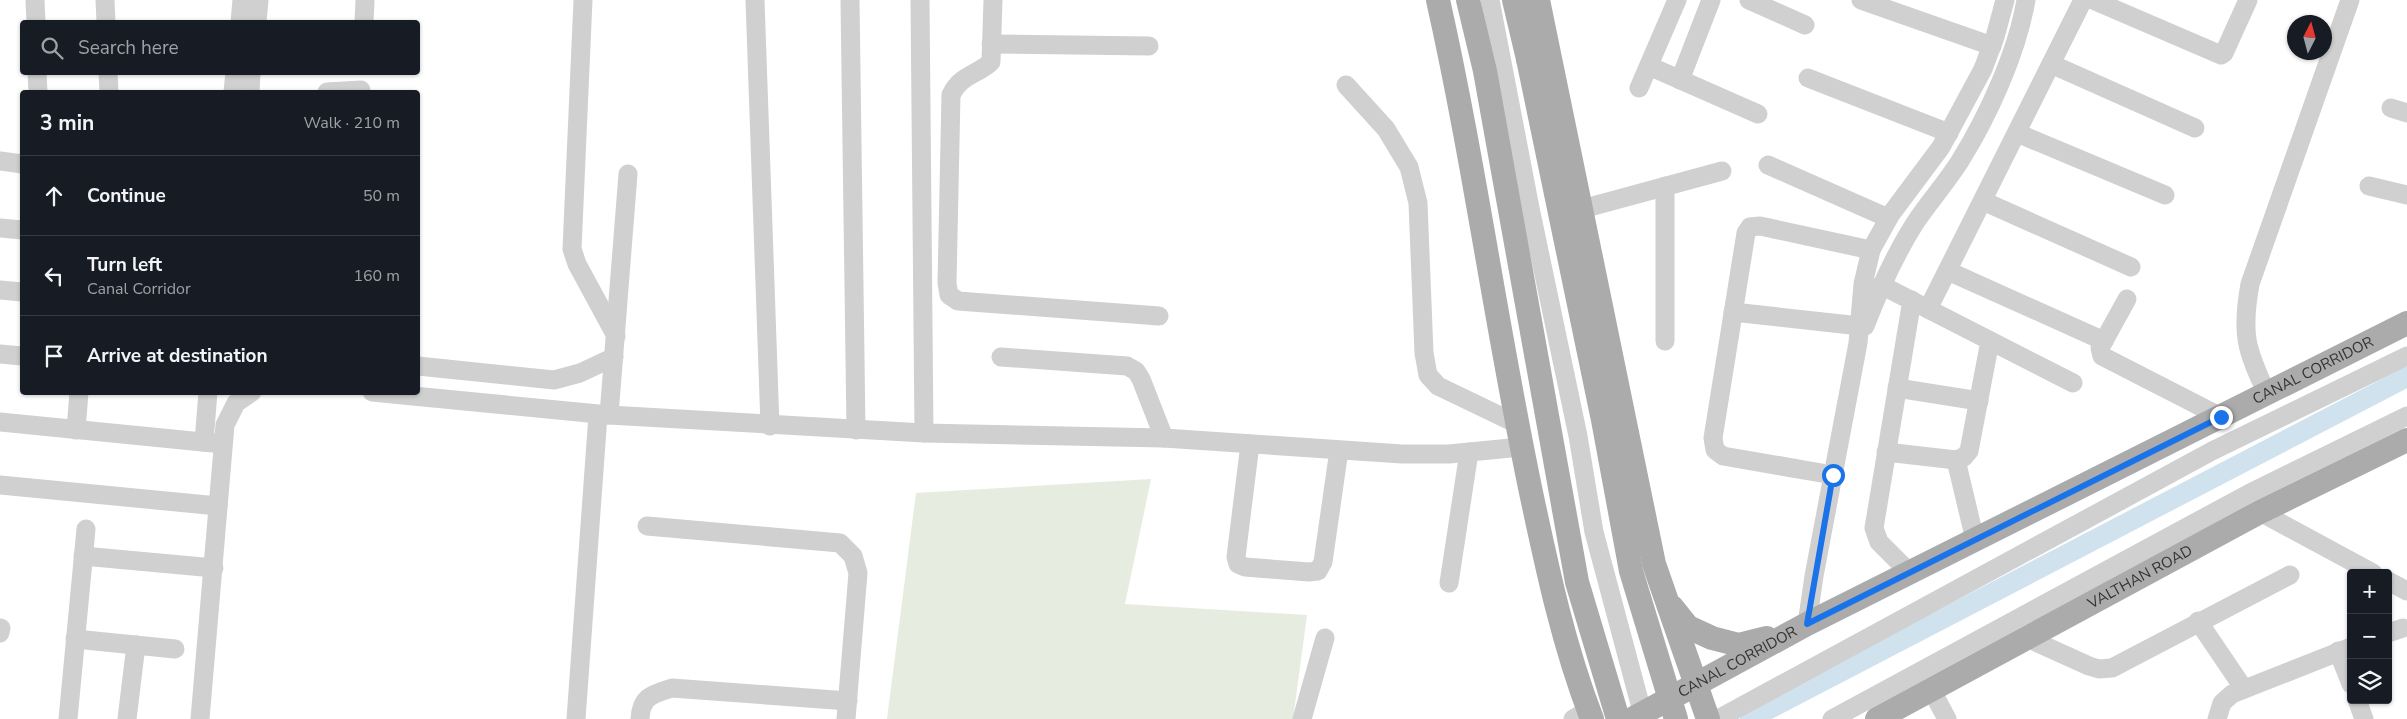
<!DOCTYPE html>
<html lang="en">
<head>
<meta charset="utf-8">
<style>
	:root { --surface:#171b24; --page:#20242c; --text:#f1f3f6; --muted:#9ea1a6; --line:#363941 }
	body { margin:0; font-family:"Nunito Sans",sans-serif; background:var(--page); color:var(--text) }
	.controls { position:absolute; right:15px; bottom:15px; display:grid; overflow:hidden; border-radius:5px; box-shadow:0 1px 4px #0004 }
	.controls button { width:45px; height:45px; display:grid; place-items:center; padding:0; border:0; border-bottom:1px solid var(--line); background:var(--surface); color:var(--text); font:25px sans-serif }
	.compass { position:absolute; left:2287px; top:15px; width:45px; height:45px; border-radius:50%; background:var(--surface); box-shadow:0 1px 4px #0004; rotate:6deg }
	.stop { position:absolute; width:15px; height:15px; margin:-11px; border:4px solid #1a73e8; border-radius:50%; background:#fff }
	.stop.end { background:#1a73e8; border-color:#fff; box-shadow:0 1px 5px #0008 }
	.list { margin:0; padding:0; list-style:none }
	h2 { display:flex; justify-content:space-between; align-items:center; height:65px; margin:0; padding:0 20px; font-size:21px }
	h2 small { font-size:16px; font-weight:400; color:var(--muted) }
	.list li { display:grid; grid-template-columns:32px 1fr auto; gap:15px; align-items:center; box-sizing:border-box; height:80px; padding:0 20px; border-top:1px solid var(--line) }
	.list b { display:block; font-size:19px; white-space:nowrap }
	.list p { margin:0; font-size:16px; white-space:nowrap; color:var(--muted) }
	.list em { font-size:16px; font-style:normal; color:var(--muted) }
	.icon { flex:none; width:28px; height:28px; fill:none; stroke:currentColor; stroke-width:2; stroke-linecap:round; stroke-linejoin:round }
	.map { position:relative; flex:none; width:2407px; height:719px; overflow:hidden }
	.search { position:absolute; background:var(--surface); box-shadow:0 1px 4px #0004; left:20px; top:20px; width:400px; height:55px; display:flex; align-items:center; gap:12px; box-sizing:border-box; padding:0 18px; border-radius:5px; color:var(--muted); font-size:19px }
	.panel { position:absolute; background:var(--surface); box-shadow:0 1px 4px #0004; left:20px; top:90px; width:400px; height:305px; border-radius:5px }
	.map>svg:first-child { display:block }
</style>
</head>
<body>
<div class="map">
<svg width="2407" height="719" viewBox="0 0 2407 719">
	<rect width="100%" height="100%" fill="#fff"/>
	<path fill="#e6ecdf" d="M1151,479L1125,604L1307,615L1293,719H887L916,493Z"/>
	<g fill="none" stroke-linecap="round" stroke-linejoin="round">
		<path stroke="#cfe2ee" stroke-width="20" d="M1750,719L2407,377"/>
		<g stroke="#d0d0d0" stroke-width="19">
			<path d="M35,0L36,22"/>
			<path d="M105,0L106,22"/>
			<path d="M583,0L572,249L577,264L616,336"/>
			<path d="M755,0L770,426"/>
			<path d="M850,0L856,430"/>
			<path d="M920,0L924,433"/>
			<path d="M993,0L991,62C977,75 960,75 951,95L947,283L949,295L958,301L1159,316"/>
			<path d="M1490,0L1530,208L1578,436L1594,532L1644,719"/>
			<path d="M1749,0L1805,25"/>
			<path d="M1861,0L1992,46"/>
			<path d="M2093,0L2221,55L2224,53L2248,0"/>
			<path d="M240,22L242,0"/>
			<path d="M257,22L259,0"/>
			<path d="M364,22L365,0"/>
			<path d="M991,44L1149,46"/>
			<path d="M2051,64L2195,128"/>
			<path d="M1649,66L1758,114"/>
			<path d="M37,72L38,92"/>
			<path d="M108,72L109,92"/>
			<path d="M1808,78L1949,133"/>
			<path d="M1680,80L1711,0"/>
			<path d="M1346,85L1386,129L1409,167L1418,203L1424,353L1428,375L1438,386L1517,424"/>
			<path d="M1639,88L1677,0"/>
			<path d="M233,92L235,72"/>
			<path d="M250,92L251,72"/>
			<path d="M327,92L361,90"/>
			<path d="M2391,108L2407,113"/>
			<path d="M2017,133L2165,195"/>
			<path d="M0,161L22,164"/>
			<path d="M1768,165L1888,218"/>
			<path d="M2369,186L2407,195"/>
			<path d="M1983,201L2131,267"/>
			<path d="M1582,209L1722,171"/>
			<path d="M0,228L22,230"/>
			<path d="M1948,271L2104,341"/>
			<path d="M1881,285L2073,383"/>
			<path d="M0,290L22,292"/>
			<path d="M2127,299L2100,348L2102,356L2221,417"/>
			<path d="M1928,309L2083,0"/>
			<path d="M1733,312L1860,326"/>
			<path d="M1865,326C1879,290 1894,256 1915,223C1929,202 1946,183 1960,161C1988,116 2017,53 2026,0"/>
			<path d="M1665,341V186"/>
			<path d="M0,354L22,356"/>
			<path d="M1001,357L1127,366L1136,371L1141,379L1164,438"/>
			<path d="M418,366L554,380L580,373L614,357"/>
			<path d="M1897,388L1979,401"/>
			<path d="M372,392L609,415L924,433L1164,438L1402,454H1449L1521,447"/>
			<path d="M2267,394C2246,349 2241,334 2250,284L2350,0"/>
			<path d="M609,415L628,174"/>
			<path d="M0,422L223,444"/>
			<path d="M76,430L79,392"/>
			<path d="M204,442L208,392"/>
			<path d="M1250,444L1236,557L1238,564L1245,567L1309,572L1318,571L1323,562L1339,450"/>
			<path d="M1886,452L1956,460L1964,457L1969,451L1990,341"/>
			<path d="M1956,460L1975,540"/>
			<path d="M1833,475L1723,456L1715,450L1713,438L1746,233L1750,227L1760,226L1871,250"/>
			<path d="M0,485L218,506"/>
			<path d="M2260,512L2373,573"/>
			<path d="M647,526L840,543L853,556L858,573L846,719"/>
			<path d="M83,556L214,568"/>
			<path d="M1910,573L1879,542L1874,528L1912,300"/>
			<path d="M2388,581L2407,591"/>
			<path d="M1449,583L1469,452"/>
			<path d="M2198,621L2244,689"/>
			<path d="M1807,624L1814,576L1858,343L1863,284L1871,250L1891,214L1941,147L1983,69L1995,37L2005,0"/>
			<path d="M0,633L1,628"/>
			<path d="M2388,633L2403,628"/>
			<path d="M2027,638L2089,666L2099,669L2112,668L2290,575"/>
			<path d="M75,639L175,649"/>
			<path d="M2338,651L2351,684"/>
			<path d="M1931,689L1947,719"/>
			<path d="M2357,700L2364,719"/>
			<path d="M68,719L86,529"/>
			<path d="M127,719L136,645"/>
			<path d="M200,719L225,425L236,403L252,392"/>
			<path d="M576,719L598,415"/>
			<path d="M640,719C641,696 653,694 672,688L848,701"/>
			<path d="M1302,719L1325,638"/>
			<path d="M1573,719L1589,710"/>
			<path d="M1718,719L2212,451L2407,356"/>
			<path d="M1832,719L2250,493L2407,416"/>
			<path d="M2217,719L2222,703L2232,694L2351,647"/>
		</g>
		<g stroke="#ababab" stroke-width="24">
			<path d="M1438,0C1475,165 1497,332 1532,497C1548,572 1564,647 1592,719"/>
			<path d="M1468,0L1485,71L1577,582L1618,719"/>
			<path d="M1514,0L1528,59"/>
			<path d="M1538,0L1654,564L1708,719"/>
			<path d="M1672,607L1688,627L1712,638L1739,645L1767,638"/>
			<path id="s1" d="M1632,719L1807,624L2407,323"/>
			<path id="s2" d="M1877,719L2260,512L2407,440"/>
		</g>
		<path stroke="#ababab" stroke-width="24" d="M1528,59L1603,420L1631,571L1676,719"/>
	</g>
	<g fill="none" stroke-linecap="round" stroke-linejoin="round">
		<path stroke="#1a73e8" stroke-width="6" d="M1833,475L1807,624L2221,417"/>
	</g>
	<g text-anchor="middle" stroke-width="5" stroke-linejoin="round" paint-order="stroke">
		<g font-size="15" fill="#333" stroke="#fff">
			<text dy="5" stroke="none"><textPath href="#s1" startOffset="765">CANAL CORRIDOR</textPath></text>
			<text dy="5" stroke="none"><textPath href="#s2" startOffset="299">VALTHAN ROAD</textPath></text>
			<text dy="5" stroke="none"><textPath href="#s1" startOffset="120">CANAL CORRIDOR</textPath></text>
		</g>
	</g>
</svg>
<div class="controls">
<button>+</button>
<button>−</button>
<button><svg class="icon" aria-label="layers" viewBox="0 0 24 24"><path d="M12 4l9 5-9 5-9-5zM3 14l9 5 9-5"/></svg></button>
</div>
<svg class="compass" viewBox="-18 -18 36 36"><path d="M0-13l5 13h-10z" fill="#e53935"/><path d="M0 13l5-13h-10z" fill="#9ea1a6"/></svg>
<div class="stop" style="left:1833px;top:475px"></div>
<div class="stop end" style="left:2221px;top:417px"></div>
<div class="search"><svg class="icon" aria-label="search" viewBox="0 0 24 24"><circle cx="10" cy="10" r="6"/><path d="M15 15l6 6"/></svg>Search here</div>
<section class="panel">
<h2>3 min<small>Walk · 210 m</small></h2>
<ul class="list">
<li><svg class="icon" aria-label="ahead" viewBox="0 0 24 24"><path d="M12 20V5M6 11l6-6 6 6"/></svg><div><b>Continue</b></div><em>50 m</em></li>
<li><svg class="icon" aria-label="left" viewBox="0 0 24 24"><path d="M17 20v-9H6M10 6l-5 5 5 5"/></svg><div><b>Turn left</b><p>Canal Corridor</p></div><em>160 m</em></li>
<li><svg class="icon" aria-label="arrive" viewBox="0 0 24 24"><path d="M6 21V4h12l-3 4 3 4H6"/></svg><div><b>Arrive at destination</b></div></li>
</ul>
</section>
</div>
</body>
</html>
